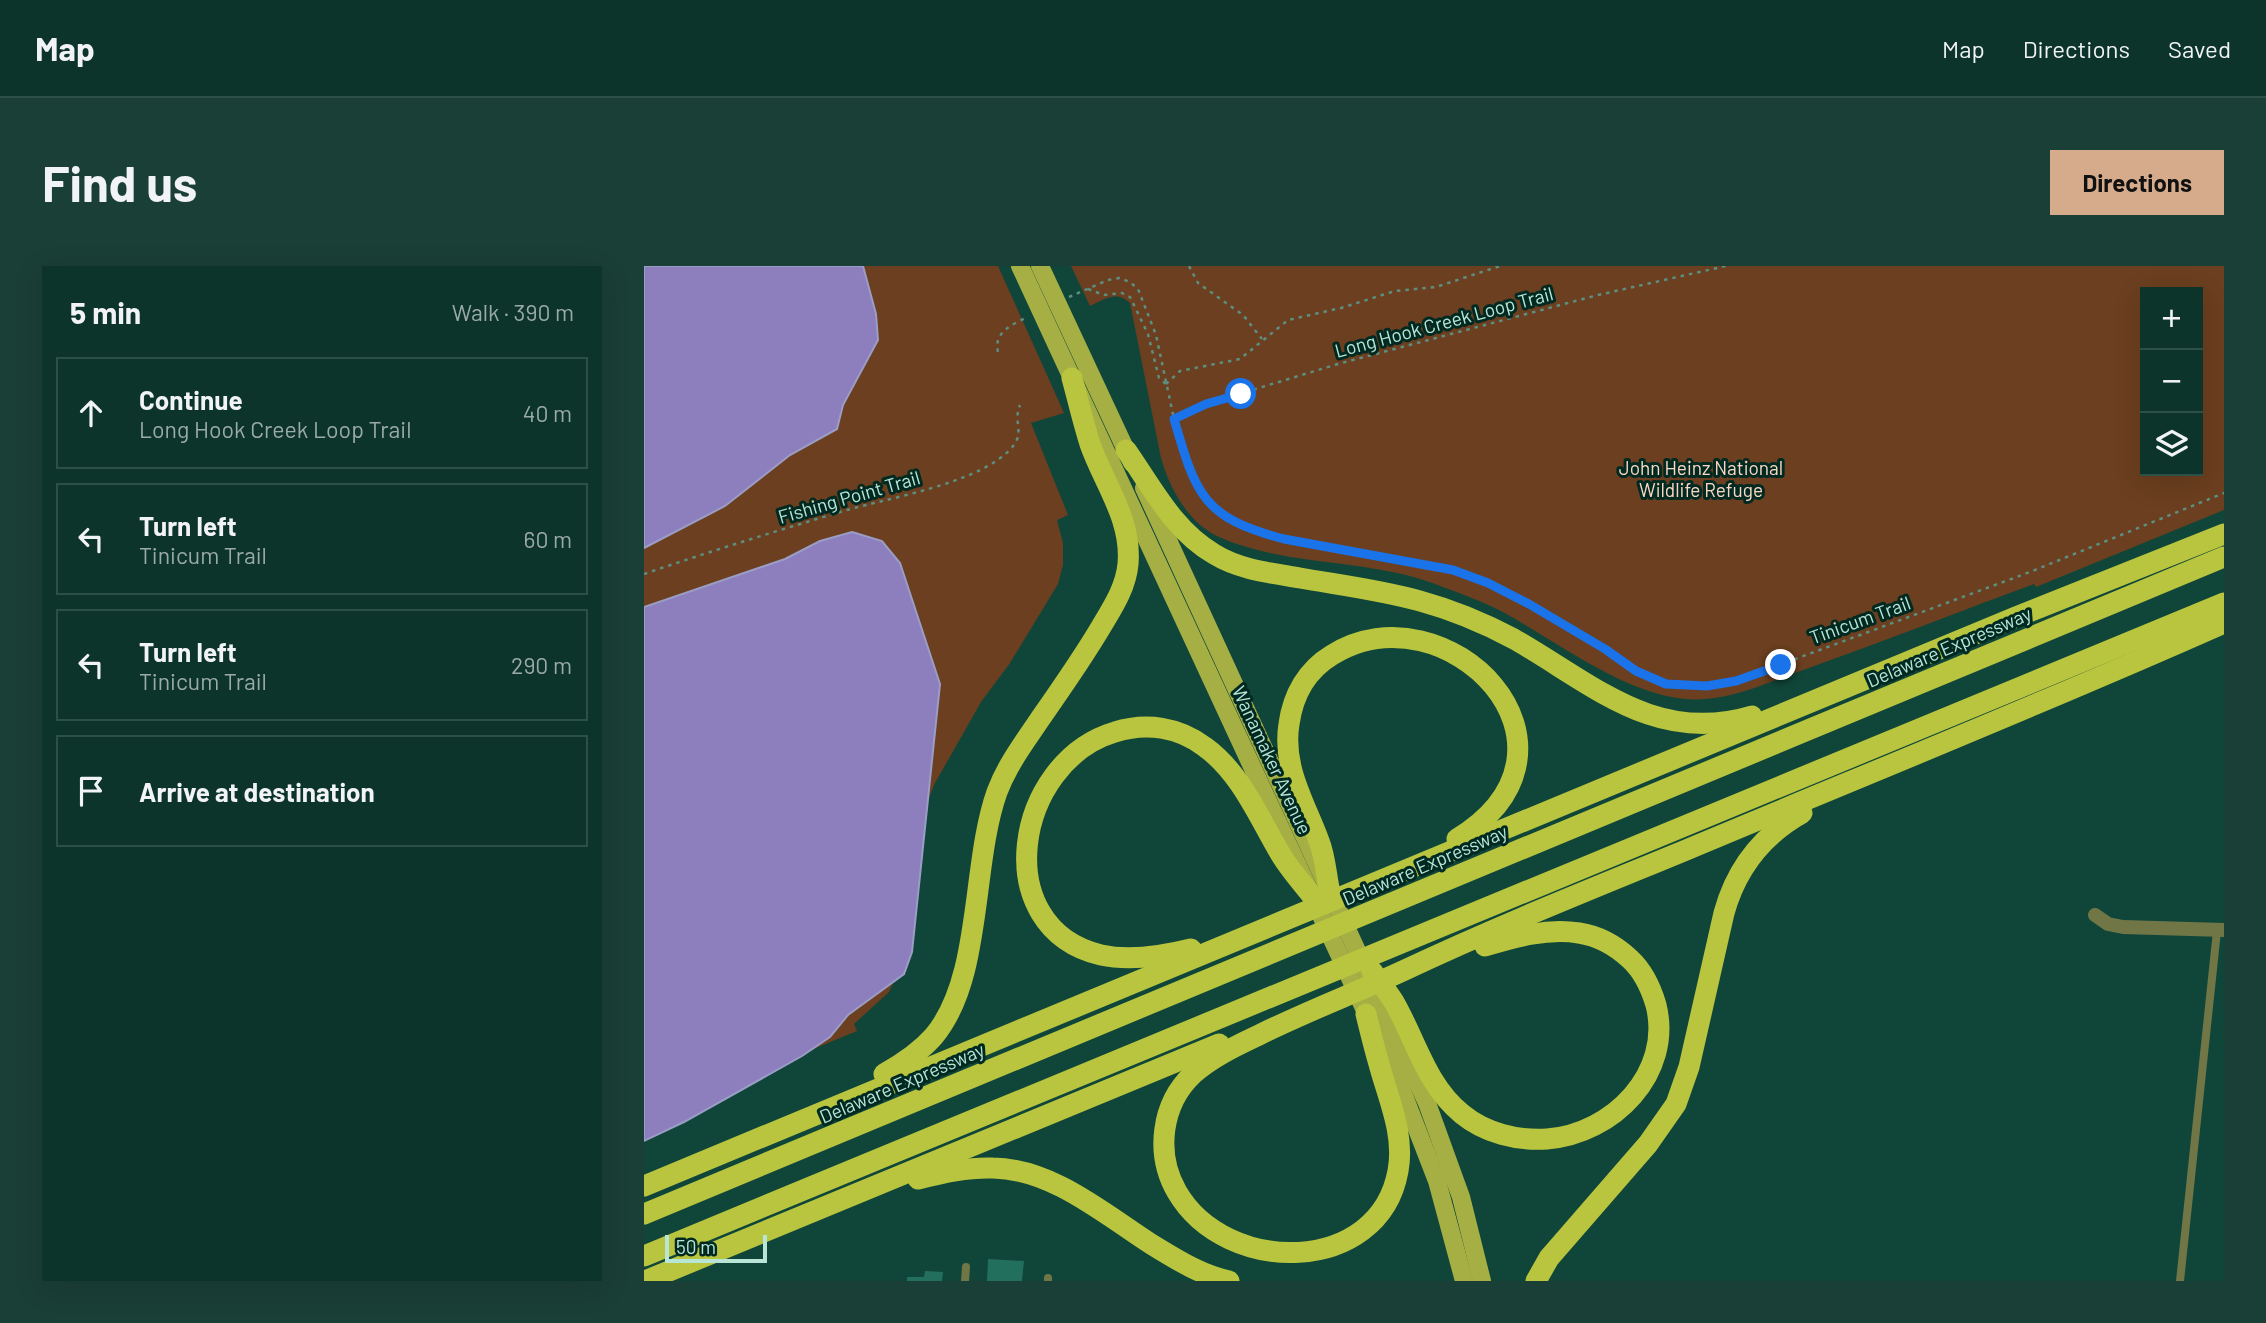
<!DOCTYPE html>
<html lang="en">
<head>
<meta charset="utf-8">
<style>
	:root { --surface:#0c342b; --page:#1a3f37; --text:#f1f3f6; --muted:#9aaaa9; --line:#2c4f47; --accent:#d6ab8b }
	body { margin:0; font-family:Barlow,sans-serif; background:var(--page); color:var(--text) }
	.controls { position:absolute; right:21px; top:21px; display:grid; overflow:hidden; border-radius:0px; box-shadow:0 7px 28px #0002 }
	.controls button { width:63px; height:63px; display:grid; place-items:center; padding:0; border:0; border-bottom:2px solid var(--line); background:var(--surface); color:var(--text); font:35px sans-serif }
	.scale { position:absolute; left:21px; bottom:18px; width:102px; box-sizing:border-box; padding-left:7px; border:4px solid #b9e5d7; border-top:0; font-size:19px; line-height:24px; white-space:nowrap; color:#b9e5d7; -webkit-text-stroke:5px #002a21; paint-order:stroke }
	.stop { position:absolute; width:21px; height:21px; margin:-16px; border:5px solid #1a73e8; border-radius:50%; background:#fff }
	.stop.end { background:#1a73e8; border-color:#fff; box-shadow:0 2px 7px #0008 }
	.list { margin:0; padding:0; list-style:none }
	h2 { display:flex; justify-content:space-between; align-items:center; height:91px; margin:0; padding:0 28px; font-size:30px }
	h2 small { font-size:23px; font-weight:400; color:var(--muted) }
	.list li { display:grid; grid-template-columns:46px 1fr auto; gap:21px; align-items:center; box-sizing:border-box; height:112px; margin:0 14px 14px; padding:0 14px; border:2px solid var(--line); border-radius:0px }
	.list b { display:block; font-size:26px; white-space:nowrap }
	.list p { margin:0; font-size:23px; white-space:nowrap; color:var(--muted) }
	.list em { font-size:23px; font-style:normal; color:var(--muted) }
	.icon { flex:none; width:38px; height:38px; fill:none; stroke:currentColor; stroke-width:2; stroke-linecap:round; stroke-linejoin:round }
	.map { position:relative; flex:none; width:1580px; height:1015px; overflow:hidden; border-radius:0px }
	header { display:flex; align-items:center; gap:42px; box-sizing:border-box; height:98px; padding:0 35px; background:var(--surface); border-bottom:2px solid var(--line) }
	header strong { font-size:33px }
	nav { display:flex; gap:38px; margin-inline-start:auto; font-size:24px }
	.intro { display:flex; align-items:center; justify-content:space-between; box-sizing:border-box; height:168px; padding:0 42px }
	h1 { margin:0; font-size:49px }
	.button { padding:18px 32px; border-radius:0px; background:var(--accent); color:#111; font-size:24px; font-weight:700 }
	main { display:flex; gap:42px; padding:0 42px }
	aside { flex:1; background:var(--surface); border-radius:0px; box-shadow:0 7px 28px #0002 }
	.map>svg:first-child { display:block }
</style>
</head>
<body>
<header>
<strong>Map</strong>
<nav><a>Map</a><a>Directions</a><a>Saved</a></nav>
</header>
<div class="intro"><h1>Find us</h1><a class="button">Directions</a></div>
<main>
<aside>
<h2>5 min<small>Walk · 390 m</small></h2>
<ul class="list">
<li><svg class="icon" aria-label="ahead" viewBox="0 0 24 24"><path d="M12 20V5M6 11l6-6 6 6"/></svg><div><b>Continue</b><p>Long Hook Creek Loop Trail</p></div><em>40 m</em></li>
<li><svg class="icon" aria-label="left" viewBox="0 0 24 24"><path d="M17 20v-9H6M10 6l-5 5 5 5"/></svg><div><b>Turn left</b><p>Tinicum Trail</p></div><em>60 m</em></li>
<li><svg class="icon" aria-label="left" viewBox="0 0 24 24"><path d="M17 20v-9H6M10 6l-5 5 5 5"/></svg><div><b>Turn left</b><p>Tinicum Trail</p></div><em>290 m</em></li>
<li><svg class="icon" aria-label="arrive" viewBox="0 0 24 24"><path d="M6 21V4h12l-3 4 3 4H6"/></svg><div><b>Arrive at destination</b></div></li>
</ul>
</aside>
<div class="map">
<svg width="1580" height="1015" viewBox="0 0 1580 1015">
	<rect width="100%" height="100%" fill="#104639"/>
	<g fill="#6b3f1f" fill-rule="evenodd">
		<path d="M0,0H354L420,147L387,157L424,249L413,254L419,277V299L414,318L366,397L337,436L291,517L277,550L259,694L245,726L210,758L213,765L0,853Z"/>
		<path d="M427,0H1580V244L1392,321L1390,318C1314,346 1238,376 1162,403C1129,414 1095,431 1061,433C992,439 914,375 855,344C835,334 812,326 791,318C722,292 643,301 575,271C544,257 526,223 517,192L486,37C473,24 460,33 446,40ZM1554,26V205H1501V26Z"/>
	</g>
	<g fill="#8d7ebd" stroke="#9a9dc5" stroke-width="2">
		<path d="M0,0H219L232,48L234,74L199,139L193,163L146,189L81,240L0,282Z"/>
		<path d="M208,266L238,275L256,297L296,418L268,686L260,708L204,749L186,771L158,790L40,856L0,875V341L141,293L176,275Z"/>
	</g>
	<g fill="#236f5d">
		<path d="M344,993L380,995L378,1015H343Z"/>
		<path d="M281,1005L299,1006L298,1015H263V1011H280Z"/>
	</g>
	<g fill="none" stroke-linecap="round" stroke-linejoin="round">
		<g stroke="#5d8f81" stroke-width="2.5" stroke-dasharray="3.5 5" stroke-linecap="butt">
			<path d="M545,0L554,17L599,49L618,73"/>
			<path d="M444,23L460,29L478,27L486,31L504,68L515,112L522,118"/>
			<path d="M425,31L464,14L475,12L486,16L494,23L512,69L530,153L544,202L559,230L584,254L616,267L640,273L809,304L843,317L885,338L961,383L992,405L1022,418L1063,420L1092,415L1386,306L1580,227"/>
			<path d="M354,86C349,66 369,58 384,51"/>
			<path d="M522,118L536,105L596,93L644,54L697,42L751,25L792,21L856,0"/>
			<path d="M530,153L562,138L694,98L954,29L1082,0"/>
			<path d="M0,308C64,286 129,266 193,247C240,232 340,218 370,179C380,165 369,156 376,139"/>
		</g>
		<g stroke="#717646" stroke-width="8">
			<path d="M321,1015L322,1001"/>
			<path d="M404,1015V1012"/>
			<path d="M1536,1015L1573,665"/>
		</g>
		<path stroke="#717646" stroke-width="14" d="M1451,649L1464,658L1479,661L1580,664"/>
		<g stroke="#a5af44" stroke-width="18">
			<path d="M376,0L757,822L793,915L820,1015"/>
			<path d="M396,0L488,197"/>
			<path d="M500,222L783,837L817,931L838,1015"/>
		</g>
		<g stroke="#b9c53f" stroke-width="21">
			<path d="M482,184C508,221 529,264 570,288C596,304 627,307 656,312C696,319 737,324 776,335C809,344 840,357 870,373C949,418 1011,479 1108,450"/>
			<path d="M685,622C682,607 681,590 675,575C661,537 638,501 645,458C649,429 663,404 688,389C802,318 963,481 813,573"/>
			<path d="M547,683C519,690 485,695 457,689C343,662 370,496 471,466C502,456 535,461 561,481C597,507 615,552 637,589C646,604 658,617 669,631"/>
			<path d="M728,705C735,715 743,725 750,736C772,774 782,819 818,848C841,867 873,875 903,873C969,868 1029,807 1012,739C1007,722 999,705 986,693C971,679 955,670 935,667C903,662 871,671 841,680"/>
			<path d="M722,748C726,764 730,781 735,798C744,832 761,868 754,905C735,1010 582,1010 533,926C511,888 517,838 549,808C568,791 592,780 615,769C663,745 714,726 763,703C850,662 940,626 1030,589C1213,512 1398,438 1580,357"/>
			<path d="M240,808C258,798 276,786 290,770C339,711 327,599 353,526C363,499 380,477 396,453C417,423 438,393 457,361C469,341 482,321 484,298C488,253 460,218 446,178C439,156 434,134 428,112"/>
			<path d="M274,913C298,907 324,901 349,902C408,903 459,947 507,978C532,993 556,1009 585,1015"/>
			<path d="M0,920L1372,351L1580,268"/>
			<path d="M0,948L1580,291"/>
			<path d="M0,990L1580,337"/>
			<path d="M1,1015L575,778"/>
			<path d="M892,1015L905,992L1004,878L1032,838L1045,801L1080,647C1092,603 1117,570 1158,547"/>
		</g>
	</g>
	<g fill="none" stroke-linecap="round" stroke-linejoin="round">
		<path stroke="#1a73e8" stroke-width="9" d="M597,128L562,138L530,153C552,229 559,252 640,273L809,304L844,317L885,338L961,383L992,405L1022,418L1063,420L1092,415L1137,399"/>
	</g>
	<g text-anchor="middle" stroke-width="6" stroke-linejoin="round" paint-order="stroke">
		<g font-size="19" fill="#b9e5d7" stroke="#002a21">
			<text transform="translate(800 56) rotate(-15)" y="7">Long Hook Creek Loop Trail</text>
			<text transform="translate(205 231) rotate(-16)" y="7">Fishing Point Trail</text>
			<text transform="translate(1216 354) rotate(-20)" y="7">Tinicum Trail</text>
			<text transform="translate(1305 381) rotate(-23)" y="7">Delaware Expressway</text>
			<text transform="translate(628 494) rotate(65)" y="7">Wanamaker Avenue</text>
			<text transform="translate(781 599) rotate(-23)" y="7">Delaware Expressway</text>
			<text transform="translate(258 817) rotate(-23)" y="7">Delaware Expressway</text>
		</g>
		<g font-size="19" fill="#fcd8c2" stroke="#002a21">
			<text x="1057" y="209">John Heinz National<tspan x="1057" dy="22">Wildlife Refuge</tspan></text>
		</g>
	</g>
</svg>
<div class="controls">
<button>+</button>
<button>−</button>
<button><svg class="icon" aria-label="layers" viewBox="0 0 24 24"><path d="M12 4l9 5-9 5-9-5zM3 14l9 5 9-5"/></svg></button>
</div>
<div class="scale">50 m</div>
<div class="stop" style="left:597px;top:128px"></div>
<div class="stop end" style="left:1137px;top:399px"></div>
</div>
</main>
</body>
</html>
